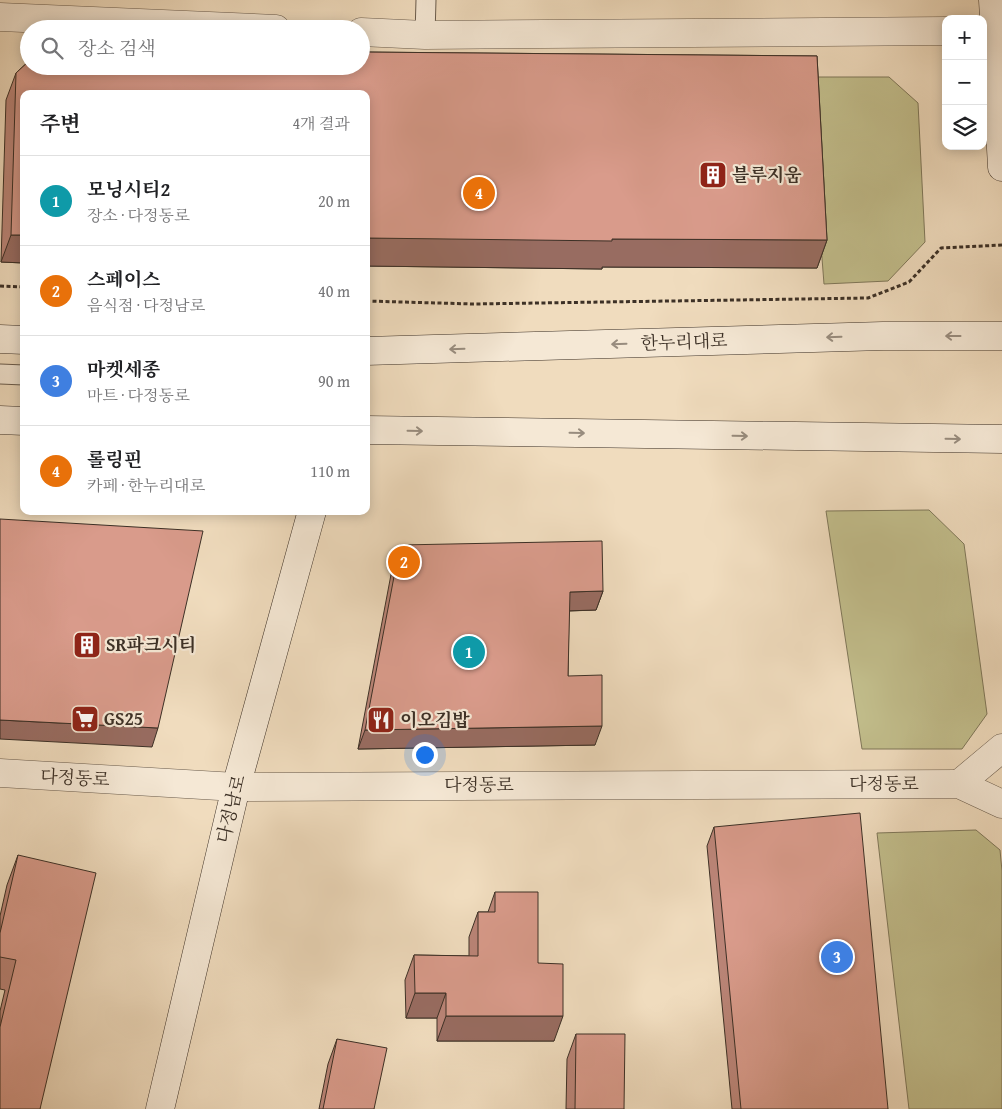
<!DOCTYPE html>
<html lang="ko">
<head>
<meta charset="utf-8">
<style>
	:root { --surface:#fff; --page:#f2f2f2; --text:#202124; --muted:#757577; --line:#e0e0e0; --accent:#d93025 }
	body { margin:0; font-family:"Gentium Book Plus","Noto Serif KR",serif; background:var(--page); color:var(--text) }
	.controls { position:absolute; right:15px; top:15px; display:grid; overflow:hidden; border-radius:10px; box-shadow:0 2px 12px #0003 }
	.controls button { width:45px; height:45px; display:grid; place-items:center; padding:0; border:0; border-bottom:1px solid var(--line); background:var(--surface); color:var(--text); font:25px sans-serif }
	.you { position:absolute; left:424px; top:754px; width:18px; height:18px; margin:-12px; border:4px solid #fff; border-radius:50%; background:#1a73e8; box-shadow:0 0 0 8px #1a73e833 }
	.badge { display:grid; place-items:center; width:32px; height:32px; border-radius:50%; background:var(--accent); color:#fff; font-size:16px; font-weight:700 }
	.pin { position:absolute; translate:-50% -50%; border:2px solid #fff; box-shadow:0 1px 5px #0006 }
	.list { margin:0; padding:0; list-style:none }
	h2 { display:flex; justify-content:space-between; align-items:center; height:65px; margin:0; padding:0 20px; font-size:21px }
	h2 small { font-size:16px; font-weight:400; color:var(--muted) }
	.list li { display:grid; grid-template-columns:32px 1fr auto; gap:15px; align-items:center; box-sizing:border-box; height:90px; padding:0 20px; border-top:1px solid var(--line) }
	.list b { display:block; font-size:19px; white-space:nowrap }
	.list p { margin:0; font-size:16px; white-space:nowrap; color:var(--muted) }
	.list em { font-size:16px; font-style:normal; color:var(--muted) }
	.icon { flex:none; width:28px; height:28px; fill:none; stroke:currentColor; stroke-width:2; stroke-linecap:round; stroke-linejoin:round }
	.map { position:relative; flex:none; width:1002px; height:1109px; overflow:hidden }
	.search { position:absolute; background:var(--surface); box-shadow:0 2px 12px #0003; left:20px; top:20px; width:350px; height:55px; display:flex; align-items:center; gap:12px; box-sizing:border-box; padding:0 18px; border-radius:28px; color:var(--muted); font-size:19px }
	.panel { position:absolute; background:var(--surface); box-shadow:0 2px 12px #0003; left:20px; top:90px; width:350px; height:425px; border-radius:10px }
	.map>svg:first-child { display:block }
</style>
</head>
<body>
<div class="map">
<svg width="1002" height="1109" viewBox="0 0 1002 1109">
	<rect width="100%" height="100%" fill="#f0dcbe"/>
	<filter id="stains"><feTurbulence type="fractalNoise" baseFrequency=".004" numOctaves="4"/><feColorMatrix values="0 0 0 0 .2 0 0 0 0 .09 0 0 0 0 .02 0 0 0 .5 -.17"/></filter>
	<radialGradient id="worn" r=".72"><stop offset=".6" stop-color="#630" stop-opacity="0"/><stop offset="1" stop-color="#630" stop-opacity=".3"/></radialGradient>
	<g fill="#c2be8c" stroke="#7f7759">
		<path d="M808,77H889L918,103L925,242L888,281L824,284Z"/>
		<path d="M929,510L964,544L987,714L962,749H862L826,511Z"/>
		<path d="M976,830L1000,850L1002,871V1109H909L877,833Z"/>
	</g>
	<g fill="none" stroke-linecap="round" stroke-linejoin="round">
		<defs>
			<g id="lane">
				<path d="M425,35L426,0"/>
				<path d="M0,374L24,375"/>
			</g>
			<g id="street">
				<path d="M0,17L276,29"/>
				<path d="M361,32L425,35L946,31"/>
				<path d="M0,773L236,787L959,784L1002,804"/>
				<path d="M959,784L1002,748"/>
			</g>
			<g id="secondary">
				<path d="M993,0L1002,167"/>
				<path d="M0,339L24,340"/>
				<path d="M366,351L883,336H1002"/>
				<path d="M0,420L24,421"/>
				<path d="M366,430L1002,439"/>
				<path d="M160,1109L236,787L312,511"/>
			</g>
		</defs>
		<use href="#lane" stroke="#695b4c" stroke-width="21"/>
		<use href="#street" stroke="#695b4c" stroke-width="29"/>
		<use href="#secondary" stroke="#3c3026" stroke-width="29"/>
		<g stroke="#3c3026" stroke-width="3" stroke-dasharray="4 2.5" stroke-linecap="butt">
			<path d="M0,286L24,287"/>
			<path d="M366,301L473,304L868,298L909,282L941,248L1002,245"/>
		</g>
		<use href="#lane" stroke="#f5e8d5" stroke-width="19"/>
		<use href="#street" stroke="#f5e8d5" stroke-width="28"/>
		<use href="#secondary" stroke="#f5e8d5" stroke-width="28"/>
	</g>
	<g fill="#bb8578" stroke="#3c3026">
		<path d="M361,52L817,56L827,240L817,268L602,267V269L366,266V94H24V263L1,262L6,100L16,73L29,61V66H361Z"/>
		<path d="M400,545L603,591L596,610L569,611L568,676L595,745L358,749L393,564Z"/>
		<path d="M714,827L888,1109H732L707,846Z"/>
		<path d="M18,855L40,1109H0V1011L5,990L0,989V916L7,885Z"/>
		<path d="M495,892L538,963L554,1041H437V1018H406L405,980L414,955L469,956V937L478,912H488Z"/>
		<path d="M576,1034L624,1109H566L567,1059Z"/>
		<path d="M337,1039L374,1109H319L328,1064Z"/>
	</g>
	<g fill="#986c61" stroke="#3c3026">
		<path d="M11,235H24V263L1,262Z"/>
		<path d="M366,238L612,239L827,240L817,268L602,267V269L366,266Z"/>
		<path d="M603,591L596,610L563,611L570,592Z"/>
		<path d="M0,720L158,728L152,747L0,739Z"/>
		<path d="M602,726L595,745L358,749L365,730Z"/>
		<path d="M415,993H446L437,1018H406Z"/>
		<path d="M446,1016H563L554,1041H437Z"/>
	</g>
	<g fill="#d99b8b" stroke="#3c3026">
		<path d="M361,52L817,56L827,240L612,239V241L366,238V94H24V235H11L16,73L29,61V66H361Z"/>
		<path d="M0,519L203,531L158,728L0,720Z"/>
		<path d="M602,541L603,591L570,592L568,676L602,675V726L365,730L400,545Z"/>
		<path d="M860,813L888,1109H741L714,827Z"/>
		<path d="M18,855L96,873L40,1109H0V1027L16,960L0,957V933Z"/>
		<path d="M495,892H538V963L563,964V1016H446V993H415L414,955L478,956V912H495Z"/>
		<path d="M576,1034H625L624,1109H575Z"/>
		<path d="M337,1039L387,1048L374,1109H323Z"/>
	</g>
	<defs><path id="oneway-shaft" d="M-6 0H5M1.5-3L5.5 0L1.5 3" fill="none" stroke-width="1.6" stroke-linecap="round" stroke-linejoin="round" transform="scale(1.25)"/></defs>
	<g stroke="#988c7e">
		<use href="#oneway-shaft" transform="translate(953 336) rotate(-180)"/>
		<use href="#oneway-shaft" transform="translate(834 337) rotate(178)"/>
		<use href="#oneway-shaft" transform="translate(619 344) rotate(178)"/>
		<use href="#oneway-shaft" transform="translate(457 349) rotate(178)"/>
		<use href="#oneway-shaft" transform="translate(415 431) rotate(1)"/>
		<use href="#oneway-shaft" transform="translate(577 433) rotate(1)"/>
		<use href="#oneway-shaft" transform="translate(740 436) rotate(1)"/>
		<use href="#oneway-shaft" transform="translate(953 439) rotate(1)"/>
	</g>
	<defs>
		<symbol id="building-square" viewBox="-11 -11 22 22"><rect x="-9" y="-9" width="18" height="18" rx="4" fill="#8f2418" stroke="#f5e8d5"/><path d="M-4-6H4V6H1V3H-1V6H-4ZM-2.5-4.3h1.7v1.8h-1.7ZM.8-4.3h1.7v1.8H.8ZM-2.5-1h1.7V.8h-1.7ZM.8-1h1.7V.8H.8Z" fill="#fff"/></symbol>
		<symbol id="supermarket-square" viewBox="-11 -11 22 22"><rect x="-9" y="-9" width="18" height="18" rx="4" fill="#8f2418" stroke="#f5e8d5"/><path d="M-6-5.5h2.5l.6 2H6L4.5 2H-2.5L-4.4-4H-6ZM-1.5 3.2a1.3 1.3 0 1 0 .1 0ZM3 3.2a1.3 1.3 0 1 0 .1 0Z" fill="#fff"/></symbol>
		<symbol id="restaurant-square" viewBox="-11 -11 22 22"><rect x="-9" y="-9" width="18" height="18" rx="4" fill="#8f2418" stroke="#f5e8d5"/><path d="M-5-6h1v4h1v-4h1v4h1v-4h1v5L-1.5 .5V6h-2V.5L-5-1ZM5-6V6H3V1.5H1.5Q1.5-4 5-6Z" fill="#fff"/></symbol>
	</defs>
	<g fill-rule="evenodd">
		<use href="#building-square" x="697" y="159" width="32" height="32"/>
		<use href="#building-square" x="71" y="629" width="32" height="32"/>
		<use href="#supermarket-square" x="69" y="703" width="32" height="32"/>
		<use href="#restaurant-square" x="365" y="704" width="32" height="32"/>
	</g>
	<g text-anchor="middle" stroke-width="4.5" stroke-linejoin="round" paint-order="stroke">
		<g font-size="18" font-weight="bold" fill="#3c3026" stroke="#f5e8d5" text-anchor="start">
			<text x="732" y="181">블루지움</text>
			<text x="106" y="651">SR파크시티</text>
			<text x="104" y="725">GS25</text>
			<text x="400" y="726">이오김밥</text>
		</g>
		<g font-size="18" fill="#3c3026" stroke="#f5e8d5">
			<text transform="translate(684 342) rotate(-2)" y="6">한누리대로</text>
			<text transform="translate(75 778) rotate(3)" y="6">다정동로</text>
			<text x="884" y="790">다정동로</text>
			<text x="479" y="791">다정동로</text>
			<text transform="translate(231 809) rotate(-76)" y="6">다정남로</text>
		</g>
	</g>
	<rect width="100%" height="100%" filter="url(#stains)"/>
	<rect width="100%" height="100%" fill="url(#worn)"/>
</svg>
<div class="controls">
<button>+</button>
<button>−</button>
<button><svg class="icon" aria-label="layers" viewBox="0 0 24 24"><path d="M12 4l9 5-9 5-9-5zM3 14l9 5 9-5"/></svg></button>
</div>
<div class="you"></div>
<div class="pin badge" style="left:469px;top:652px;background:#0f9aa8">1</div>
<div class="pin badge" style="left:404px;top:562px;background:#e8710a">2</div>
<div class="pin badge" style="left:837px;top:957px;background:#3f7fe0">3</div>
<div class="pin badge" style="left:479px;top:193px;background:#e8710a">4</div>
<div class="search"><svg class="icon" aria-label="search" viewBox="0 0 24 24"><circle cx="10" cy="10" r="6"/><path d="M15 15l6 6"/></svg>장소 검색</div>
<section class="panel">
<h2>주변<small>4개 결과</small></h2>
<ul class="list">
<li><span class="badge" style="background:#0f9aa8">1</span><div><b>모닝시티2</b><p>장소 · 다정동로</p></div><em>20 m</em></li>
<li><span class="badge" style="background:#e8710a">2</span><div><b>스페이스</b><p>음식점 · 다정남로</p></div><em>40 m</em></li>
<li><span class="badge" style="background:#3f7fe0">3</span><div><b>마켓세종</b><p>마트 · 다정동로</p></div><em>90 m</em></li>
<li><span class="badge" style="background:#e8710a">4</span><div><b>롤링핀</b><p>카페 · 한누리대로</p></div><em>110 m</em></li>
</ul>
</section>
</div>
</body>
</html>
